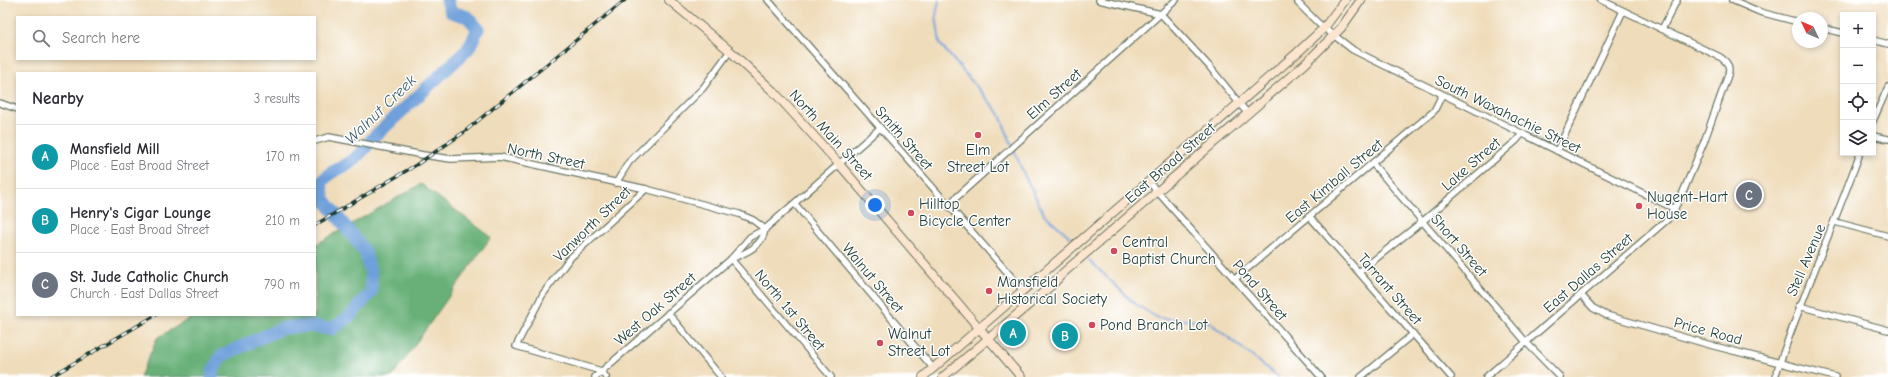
<!DOCTYPE html>
<html lang="en">
<head>
<meta charset="utf-8">
<style>
	:root { --surface:#fff; --page:#f2f2f3; --text:#2b2b33; --muted:#7c7c81; --line:#e1e1e2; --accent:#d1495b }
	body { margin:0; font-family:"Comic Neue",sans-serif; background:var(--page); color:var(--text) }
	.controls { position:absolute; right:12px; top:12px; display:grid; overflow:hidden; border-radius:0px; box-shadow:0 2px 6px #0003 }
	.controls button { width:36px; height:36px; display:grid; place-items:center; padding:0; border:0; border-bottom:1px solid var(--line); background:var(--surface); color:var(--text); font:20px sans-serif }
	.compass { position:absolute; left:1792px; top:12px; width:36px; height:36px; border-radius:50%; background:var(--surface); box-shadow:0 2px 6px #0003; rotate:314deg }
	.you { position:absolute; left:875px; top:205px; width:14px; height:14px; margin:-10px; border:3px solid #fff; border-radius:50%; background:#1a73e8; box-shadow:0 0 0 6px #1a73e833 }
	.badge { display:grid; place-items:center; width:26px; height:26px; border-radius:50%; background:var(--accent); color:#fff; font-size:13px; font-weight:700 }
	.pin { position:absolute; translate:-50% -50%; border:2px solid #fff; box-shadow:0 1px 4px #0006 }
	.list { margin:0; padding:0; list-style:none }
	h2 { display:flex; justify-content:space-between; align-items:center; height:52px; margin:0; padding:0 16px; font-size:17px }
	h2 small { font-size:13px; font-weight:400; color:var(--muted) }
	.list li { display:grid; grid-template-columns:26px 1fr auto; gap:12px; align-items:center; box-sizing:border-box; height:64px; padding:0 16px; border-top:1px solid var(--line) }
	.list b { display:block; font-size:15px; white-space:nowrap }
	.list p { margin:0; font-size:13px; white-space:nowrap; color:var(--muted) }
	.list em { font-size:13px; font-style:normal; color:var(--muted) }
	.icon { flex:none; width:22px; height:22px; fill:none; stroke:currentColor; stroke-width:2; stroke-linecap:round; stroke-linejoin:round }
	.map { position:relative; flex:none; width:1888px; height:377px; overflow:hidden }
	.search { position:absolute; background:var(--surface); box-shadow:0 2px 6px #0003; left:16px; top:16px; width:300px; height:44px; display:flex; align-items:center; gap:10px; box-sizing:border-box; padding:0 14px; border-radius:0px; color:var(--muted); font-size:15px }
	.panel { position:absolute; background:var(--surface); box-shadow:0 2px 6px #0003; left:16px; top:72px; width:300px; height:244px; border-radius:0px }
	.map>svg:first-child { display:block }
</style>
</head>
<body>
<div class="map">
<svg width="1888" height="377" viewBox="0 0 1888 377">
	<rect width="100%" height="100%" fill="#fff"/>
	<filter id="ink" filterUnits="userSpaceOnUse"><feTurbulence type="fractalNoise" baseFrequency=".025" numOctaves="2"/><feDisplacementMap in="SourceGraphic" scale="8" xChannelSelector="R" yChannelSelector="G"/><feConvolveMatrix kernelMatrix="1 2 1 2 8 2 1 2 1" color-interpolation-filters="sRGB"/></filter>
	<filter id="wash" filterUnits="userSpaceOnUse"><feTurbulence type="fractalNoise" baseFrequency=".012" numOctaves="4" result="noise"/><feDisplacementMap in="SourceGraphic" scale="16" xChannelSelector="R" yChannelSelector="G"/><feGaussianBlur stdDeviation="0.9" result="paint"/><feColorMatrix in="noise" values="0 0 0 0 0 0 0 0 0 0 0 0 0 0 0 0 0 1.4 0 .05"/><feComposite in="paint" operator="in"/></filter>
	<g filter="url(#wash)">
		<rect width="100%" height="100%" fill="#efdcba"/>
		<path fill="#68b078" stroke="#447656" d="M421,184L491,237L392,377H140L157,338L196,315H315V245Z"/>
		<g fill="none" stroke-linecap="round" stroke-linejoin="round">
			<g stroke="#6fa0da" stroke-width="2">
				<path d="M939,0L936,15L940,44L999,113L1023,172L1044,214L1070,237"/>
				<path d="M1089,260L1135,304L1158,318L1209,322L1278,377"/>
			</g>
			<path stroke="#6fa0da" stroke-width="13" d="M212,377L213,371L221,356L282,328L309,326L332,329L349,317L371,292V274L365,252L324,199L321,184C328,171 337,171 349,163C358,157 365,149 371,140L468,49L478,29L468,17L451,12L447,0"/>
		</g>
	</g>
	<g filter="url(#ink)">
		<g fill="none" stroke-linecap="round" stroke-linejoin="round">
			<defs>
				<g id="street">
					<path d="M768,0L1023,290"/>
					<path d="M1099,0L1161,14L1209,66L1248,114"/>
					<path d="M1732,0L1760,12L1798,22"/>
					<path d="M1298,3L1318,23L1353,50L1675,209"/>
					<path d="M1822,28L1843,33"/>
					<path d="M1662,29L1677,0"/>
					<path d="M1873,40L1888,44"/>
					<path d="M0,103L17,109"/>
					<path d="M1873,121L1888,87"/>
					<path d="M1873,136L1888,139"/>
					<path d="M315,141L329,137L423,155L451,159L500,157L646,189L739,214L753,220L765,229"/>
					<path d="M1557,151L1623,11"/>
					<path d="M1373,164L1526,342L1560,377"/>
					<path d="M1149,182L1321,377"/>
					<path d="M616,183L629,162L703,88L730,51"/>
					<path d="M795,204L933,368"/>
					<path d="M948,205L1176,0"/>
					<path d="M1310,217L1451,377"/>
					<path d="M1835,222L1888,236"/>
					<path d="M731,259L831,377"/>
					<path d="M731,259C746,253 763,246 765,229"/>
					<path d="M1359,272L1423,221L1516,141L1522,134"/>
					<path d="M1235,279L1434,111L1442,95"/>
					<path d="M1581,295L1593,308L1606,315L1714,346L1835,377"/>
					<path d="M1799,306L1888,330"/>
					<path d="M668,313L721,377"/>
					<path d="M595,377L731,259L750,237L765,229L880,128"/>
					<path d="M606,377L601,371L516,346L543,294L569,259L646,189"/>
					<path d="M1361,377L1413,334"/>
					<path d="M1486,377L1668,219L1681,197L1704,142L1727,78C1731,68 1729,63 1720,57L1601,0"/>
					<path d="M1775,377C1800,301 1833,228 1860,153"/>
				</g>
				<g id="secondary">
					<path d="M669,0L730,51L775,93L840,165L1021,377"/>
					<path d="M923,377L1297,53L1324,28L1345,0"/>
					<path d="M943,377L1052,285L1063,273L1305,64L1341,28L1361,0"/>
				</g>
			</defs>
			<use href="#street" stroke="#687563" stroke-width="8"/>
			<use href="#secondary" stroke="#687563" stroke-width="10"/>
			<use href="#street" stroke="#fff" stroke-width="5.5"/>
			<use href="#secondary" stroke="#fce5cf" stroke-width="8"/>
			<defs>
				<g id="rail">
					<path d="M315,225L416,165L463,133L625,0"/>
					<path d="M50,377L156,315"/>
				</g>
			</defs>
			<use href="#rail" stroke="#1f3d34" stroke-width="3.5"/>
			<use href="#rail" stroke="#fff" stroke-width="2" stroke-dasharray="6" stroke-linecap="butt"/>
		</g>
	</g>
	<g fill="#d1495b" stroke="#fff" stroke-width="1.5">
		<circle cx="978" cy="135" r="4"/>
		<circle cx="1639" cy="206" r="4"/>
		<circle cx="911" cy="213" r="4"/>
		<circle cx="1114" cy="251" r="4"/>
		<circle cx="989" cy="291" r="4"/>
		<circle cx="1092" cy="325" r="4"/>
		<circle cx="880" cy="343" r="4"/>
	</g>
	<g text-anchor="middle" stroke-width="3" stroke-linejoin="round" paint-order="stroke">
		<g font-size="15" fill="#1f3d34" stroke="#fff">
			<text transform="translate(1054 94) rotate(-42)" y="5">Elm Street</text>
			<text transform="translate(1508 114) rotate(26)" y="5">South Waxahachie Street</text>
			<text transform="translate(831 135) rotate(48)" y="5">North Main Street</text>
			<text transform="translate(904 138) rotate(49)" y="5">Smith Street</text>
			<text transform="translate(546 156) rotate(12)" y="5">North Street</text>
			<text transform="translate(1170 163) rotate(-41)" y="5">East Broad Street</text>
			<text transform="translate(1471 164) rotate(-41)" y="5">Lake Street</text>
			<text transform="translate(1334 181) rotate(-40)" y="5">East Kimball Street</text>
			<text transform="translate(592 224) rotate(-44)" y="5">Vanworth Street</text>
			<text transform="translate(1459 245) rotate(49)" y="5">Short Street</text>
			<text transform="translate(1806 260) rotate(-67)" y="5">Stell Avenue</text>
			<text transform="translate(1588 273) rotate(-41)" y="5">East Dallas Street</text>
			<text transform="translate(873 278) rotate(50)" y="5">Walnut Street</text>
			<text transform="translate(1390 289) rotate(49)" y="5">Tarrant Street</text>
			<text transform="translate(1260 290) rotate(49)" y="5">Pond Street</text>
			<text transform="translate(655 309) rotate(-41)" y="5">West Oak Street</text>
			<text transform="translate(790 310) rotate(50)" y="5">North 1st Street</text>
			<text transform="translate(1708 331) rotate(15)" y="5">Price Road</text>
		</g>
		<g font-size="15" fill="#1f3d34" stroke="#fff" text-anchor="start">
			<text x="978" y="155" text-anchor="middle">Elm<tspan x="978" dy="17">Street Lot</tspan></text>
			<text x="1647" y="202">Nugent-Hart<tspan x="1647" dy="17">House</tspan></text>
			<text x="919" y="209">Hilltop<tspan x="919" dy="17">Bicycle Center</tspan></text>
			<text x="1122" y="247">Central<tspan x="1122" dy="17">Baptist Church</tspan></text>
			<text x="997" y="287">Mansfield<tspan x="997" dy="17">Historical Society</tspan></text>
			<text x="1100" y="330">Pond Branch Lot</text>
			<text x="888" y="339">Walnut<tspan x="888" dy="17">Street Lot</tspan></text>
		</g>
		<g font-size="16" font-style="italic" fill="#3b606e" stroke="#fff">
			<text transform="translate(380 109) rotate(-44)" y="6">Walnut Creek</text>
		</g>
	</g>
</svg>
<div class="controls">
<button>+</button>
<button>−</button>
<button><svg class="icon" aria-label="locate" viewBox="0 0 24 24"><circle cx="12" cy="12" r="6"/><path d="M12 2v4M12 18v4M2 12h4M18 12h4"/></svg></button>
<button><svg class="icon" aria-label="layers" viewBox="0 0 24 24"><path d="M12 4l9 5-9 5-9-5zM3 14l9 5 9-5"/></svg></button>
</div>
<svg class="compass" viewBox="-18 -18 36 36"><path d="M0-13l5 13h-10z" fill="#e53935"/><path d="M0 13l5-13h-10z" fill="#7c7c81"/></svg>
<div class="you"></div>
<div class="pin badge" style="left:1013px;top:333px;background:#0f9aa8">A</div>
<div class="pin badge" style="left:1065px;top:336px;background:#0f9aa8">B</div>
<div class="pin badge" style="left:1749px;top:195px;background:#6b7280">C</div>
<div class="search"><svg class="icon" aria-label="search" viewBox="0 0 24 24"><circle cx="10" cy="10" r="6"/><path d="M15 15l6 6"/></svg>Search here</div>
<section class="panel">
<h2>Nearby<small>3 results</small></h2>
<ul class="list">
<li><span class="badge" style="background:#0f9aa8">A</span><div><b>Mansfield Mill</b><p>Place · East Broad Street</p></div><em>170 m</em></li>
<li><span class="badge" style="background:#0f9aa8">B</span><div><b>Henry's Cigar Lounge</b><p>Place · East Broad Street</p></div><em>210 m</em></li>
<li><span class="badge" style="background:#6b7280">C</span><div><b>St. Jude Catholic Church</b><p>Church · East Dallas Street</p></div><em>790 m</em></li>
</ul>
</section>
</div>
</body>
</html>
